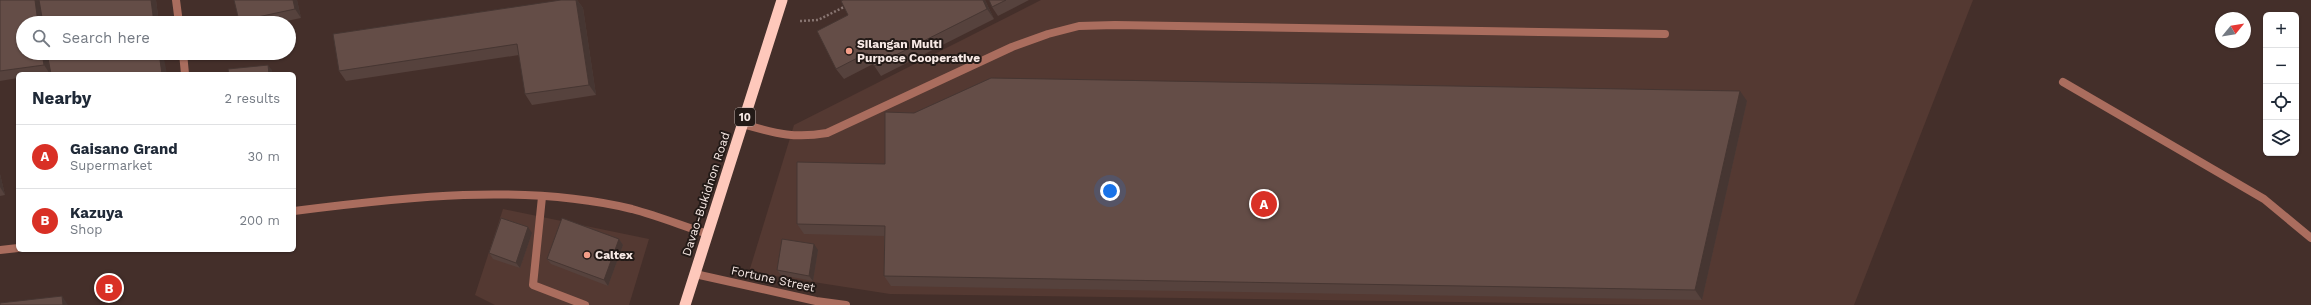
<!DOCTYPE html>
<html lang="en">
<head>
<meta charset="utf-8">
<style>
	:root { --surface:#fff; --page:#f2f2f3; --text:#1f2937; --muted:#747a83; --line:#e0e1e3; --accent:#d93025 }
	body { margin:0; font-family:"Work Sans",sans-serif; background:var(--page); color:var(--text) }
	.controls { position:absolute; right:12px; top:12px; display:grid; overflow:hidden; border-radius:6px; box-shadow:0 1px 3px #0004 }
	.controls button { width:36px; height:36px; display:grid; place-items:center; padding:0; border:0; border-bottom:1px solid var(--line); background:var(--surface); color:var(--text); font:20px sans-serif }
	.compass { position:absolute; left:2215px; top:12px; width:36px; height:36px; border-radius:50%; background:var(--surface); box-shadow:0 1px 3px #0004; rotate:60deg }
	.you { position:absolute; left:1110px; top:191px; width:14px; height:14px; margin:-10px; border:3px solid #fff; border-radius:50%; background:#1a73e8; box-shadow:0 0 0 6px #1a73e833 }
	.badge { display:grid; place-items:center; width:26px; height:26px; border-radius:50%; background:var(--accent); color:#fff; font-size:13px; font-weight:700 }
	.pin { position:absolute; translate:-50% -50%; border:2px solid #fff; box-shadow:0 1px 4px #0006 }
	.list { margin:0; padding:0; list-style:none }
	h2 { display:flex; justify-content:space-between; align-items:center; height:52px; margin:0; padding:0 16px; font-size:17px }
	h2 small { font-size:13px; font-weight:400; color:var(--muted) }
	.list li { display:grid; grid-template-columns:26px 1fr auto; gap:12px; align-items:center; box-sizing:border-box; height:64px; padding:0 16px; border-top:1px solid var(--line) }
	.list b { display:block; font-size:15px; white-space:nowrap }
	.list p { margin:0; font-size:13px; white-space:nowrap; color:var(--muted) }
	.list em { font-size:13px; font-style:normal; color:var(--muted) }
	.icon { flex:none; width:22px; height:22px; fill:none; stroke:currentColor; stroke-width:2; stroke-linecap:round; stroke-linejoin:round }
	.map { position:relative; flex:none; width:2311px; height:305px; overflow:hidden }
	.search { position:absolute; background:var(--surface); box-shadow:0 1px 3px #0004; left:16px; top:16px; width:280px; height:44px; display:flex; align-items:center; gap:10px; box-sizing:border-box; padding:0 14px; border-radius:22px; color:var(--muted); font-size:15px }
	.panel { position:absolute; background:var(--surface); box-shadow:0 1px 3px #0004; left:16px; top:72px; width:280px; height:180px; border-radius:6px }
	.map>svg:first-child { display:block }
</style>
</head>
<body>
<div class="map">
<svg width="2311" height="305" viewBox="0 0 2311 305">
	<rect width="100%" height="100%" fill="#442f2a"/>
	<g fill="#543932">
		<path d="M1041,0H1973L1854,305H1672L890,294L749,272L794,125Z"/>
		<path d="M503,209L649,239L629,305H495L475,295Z"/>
	</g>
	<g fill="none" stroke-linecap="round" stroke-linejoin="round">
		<path stroke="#887571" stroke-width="2.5" stroke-dasharray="2 2" stroke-linecap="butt" d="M800,21L818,20L846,6"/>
		<g stroke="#aa6d5e" stroke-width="8">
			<path d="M742,124C775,133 793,139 827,133L1012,47L1048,34L1079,26L1115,25L1665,34"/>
			<path d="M542,197L533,285L585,305"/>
		</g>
		<g stroke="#aa6d5e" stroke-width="8">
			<path d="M176,0L179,23"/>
			<path d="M183,53L185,74"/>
			<path d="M2063,82L2264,199L2311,238"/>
			<path d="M695,274L816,301L846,305"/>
		</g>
		<g stroke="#aa6d5e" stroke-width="8">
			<path d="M294,211C404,197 523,183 632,209C658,216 683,226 708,234"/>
			<path d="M0,250L18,248"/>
		</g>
		<path stroke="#fec8bb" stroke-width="11" d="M685,305L782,0"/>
	</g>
	<g fill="#56423d">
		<path d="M0,0H156L159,23H43L41,12L50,74H18V78L0,81Z"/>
		<path d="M297,0L301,18L277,23H240L239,21Z"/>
		<path d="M561,0H577L583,8L596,95L532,105L525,94L519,55L346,81L339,71Z"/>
		<path d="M985,0L994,19L881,76L873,64L844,79L836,69L848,15Z"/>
		<path d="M989,0H1029L998,16L992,7Z"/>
		<path d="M1747,101L1702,300L891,286L884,276V236L804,234L797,224L885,164L914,113Z"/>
		<path d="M0,174L5,195L0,196Z"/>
		<path d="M532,233L520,268L493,259L489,253Z"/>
		<path d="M619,239L623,245L608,286L551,264L547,259Z"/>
		<path d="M818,250L813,281L781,275L777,270Z"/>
	</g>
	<g fill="#463632">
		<path d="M35,0H40L43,23H38Z"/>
		<path d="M151,0H156L159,23H154Z"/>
		<path d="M293,0H297L301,18L295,9Z"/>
		<path d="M576,0H577L583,8L596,95L589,85Z"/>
		<path d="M983,0H985L994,19L987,9Z"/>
		<path d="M42,53H47L50,74L44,65Z"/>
		<path d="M159,53H163L167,74H162Z"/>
		<path d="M268,65L272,70V74H269Z"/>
		<path d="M1740,91L1747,101L1702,300L1695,290Z"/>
		<path d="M0,174L5,195L0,187Z"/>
		<path d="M528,227L532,233L520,268L516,263Z"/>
		<path d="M619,239L623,245L608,286L604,280Z"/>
		<path d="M814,244L818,250L813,281L809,276Z"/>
		<path d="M62,296L68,305H63Z"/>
	</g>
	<g fill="#644d47" stroke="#463632">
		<path d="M0,0H35L38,23H23V53H42L44,65L0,71Z"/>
		<path d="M39,0H151L154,23H43Z"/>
		<path d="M234,0H293L295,9L239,21Z"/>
		<path d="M561,0H576L589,85L525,94L517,44L339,71L333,34Z"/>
		<path d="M843,0H983L987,9L874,66L867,53L836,69L817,31L848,15L841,1Z"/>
		<path d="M989,0H1006L992,7Z"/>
		<path d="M47,53H159L162,74H51Z"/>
		<path d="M268,65L269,74H229L228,69Z"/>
		<path d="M991,78L1740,91L1695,290L884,276L885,226L797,224V162L885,164V112L914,113Z"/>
		<path d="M501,218L528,227L516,263L489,253Z"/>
		<path d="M562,218L619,239L604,280L547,259Z"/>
		<path d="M782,239L814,244L809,276L777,270Z"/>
		<path d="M62,296L63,305H0V303Z"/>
	</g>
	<g fill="#f49e88" stroke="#231a17" stroke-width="1.5">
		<circle cx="849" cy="51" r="4"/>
		<circle cx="587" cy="255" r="4"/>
	</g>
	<g text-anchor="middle" stroke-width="4" stroke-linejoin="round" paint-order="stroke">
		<rect fill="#231a17" stroke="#b8aca8" stroke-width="1" x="735" y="108" width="20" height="18" rx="3"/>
		<g font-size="11" font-weight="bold" fill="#f8eae6">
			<text x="745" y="121">10</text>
		</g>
		<g font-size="12" font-weight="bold" fill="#f8eae6" stroke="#231a17" text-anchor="start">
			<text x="857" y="48">Silangan Multi<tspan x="857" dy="14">Purpose Cooperative</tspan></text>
			<text x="595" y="259">Caltex</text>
		</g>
		<g font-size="12" fill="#f8eae6" stroke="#231a17">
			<text transform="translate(706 194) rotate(-72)" y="4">Davao-Bukidnon Road</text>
			<text transform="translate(773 279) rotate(12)" y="4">Fortune Street</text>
		</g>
	</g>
</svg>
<div class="controls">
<button>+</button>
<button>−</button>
<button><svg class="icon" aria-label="locate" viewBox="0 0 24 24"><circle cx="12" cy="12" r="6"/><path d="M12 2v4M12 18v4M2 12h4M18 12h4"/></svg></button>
<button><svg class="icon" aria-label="layers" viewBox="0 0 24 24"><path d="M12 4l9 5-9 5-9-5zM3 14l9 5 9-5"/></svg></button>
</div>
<svg class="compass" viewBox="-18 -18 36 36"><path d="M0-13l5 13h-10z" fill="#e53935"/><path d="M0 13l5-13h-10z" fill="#747a83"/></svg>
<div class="you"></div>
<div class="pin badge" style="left:1264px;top:204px">A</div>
<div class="pin badge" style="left:109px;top:288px">B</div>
<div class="search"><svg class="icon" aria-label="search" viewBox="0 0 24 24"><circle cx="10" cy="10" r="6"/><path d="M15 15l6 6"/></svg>Search here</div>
<section class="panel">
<h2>Nearby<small>2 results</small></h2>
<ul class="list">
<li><span class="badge">A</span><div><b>Gaisano Grand</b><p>Supermarket</p></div><em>30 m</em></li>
<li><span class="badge">B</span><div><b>Kazuya</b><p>Shop</p></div><em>200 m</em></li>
</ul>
</section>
</div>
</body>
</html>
